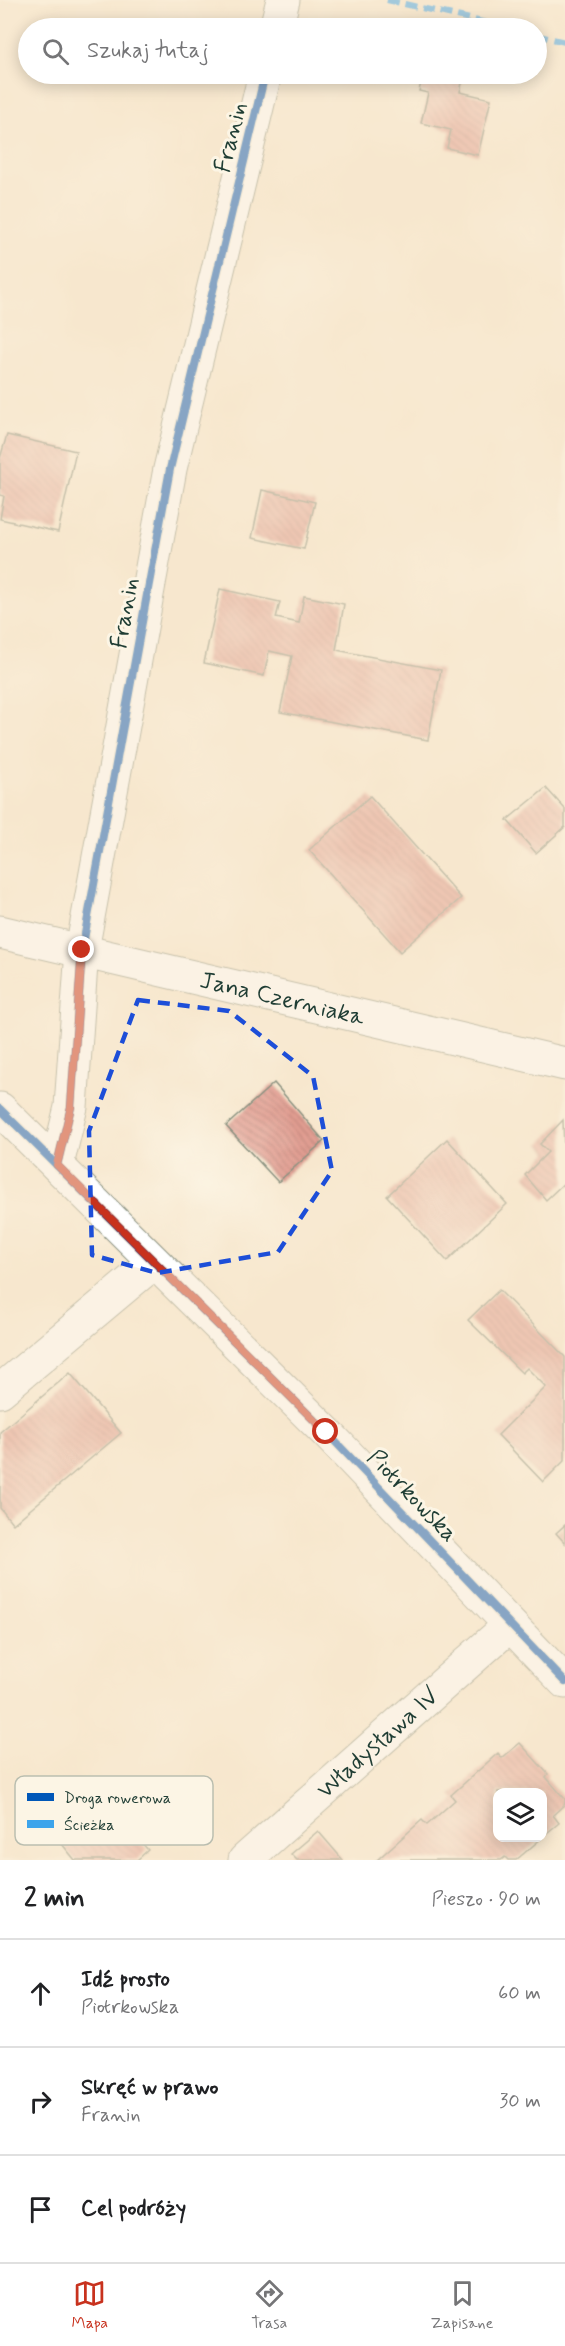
<!DOCTYPE html>
<html lang="pl">
<head>
<meta charset="utf-8">
<style>
	:root { --surface:#fff; --page:#f6f6f6; --text:#202124; --muted:#757577; --line:#e0e0e0; --accent:#c8321e }
	body { margin:0; font-family:Mynerve,sans-serif; background:var(--page); color:var(--text) }
	.controls { position:absolute; right:18px; bottom:18px; display:grid; overflow:hidden; border-radius:12px; box-shadow:0 3px 15px #0003 }
	.controls button { width:54px; height:54px; display:grid; place-items:center; padding:0; border:0; border-bottom:2px solid var(--line); background:var(--surface); color:var(--text); font:30px sans-serif }
	.stop { position:absolute; width:18px; height:18px; margin:-14px; border:4px solid #c8321e; border-radius:50%; background:#fff }
	.stop.end { background:#c8321e; border-color:#fff; box-shadow:0 2px 6px #0008 }
	.list { margin:0; padding:0; list-style:none }
	h2 { display:flex; justify-content:space-between; align-items:center; height:78px; margin:0; padding:0 24px; font-size:26px }
	h2 small { font-size:20px; font-weight:400; color:var(--muted) }
	.list li { display:grid; grid-template-columns:39px 1fr auto; gap:18px; align-items:center; box-sizing:border-box; height:108px; padding:0 24px; border-top:2px solid var(--line) }
	.list b { display:block; font-size:22px; white-space:nowrap }
	.list p { margin:0; font-size:20px; white-space:nowrap; color:var(--muted) }
	.list em { font-size:20px; font-style:normal; color:var(--muted) }
	.icon { flex:none; width:33px; height:33px; fill:none; stroke:currentColor; stroke-width:2; stroke-linecap:round; stroke-linejoin:round }
	.map { position:relative; flex:none; width:565px; height:1860px; overflow:hidden }
	.search { position:absolute; background:var(--surface); box-shadow:0 3px 15px #0003; left:18px; right:18px; top:18px; height:66px; display:flex; align-items:center; gap:15px; box-sizing:border-box; padding:0 21px; border-radius:33px; color:var(--muted); font-size:22px }
	.sheet { height:402px; background:var(--surface) }
	nav { display:flex; justify-content:space-around; align-items:center; box-sizing:border-box; height:84px; border-top:2px solid var(--line); background:var(--surface); font-size:16px; color:var(--muted) }
	nav a { display:grid; justify-items:center; gap:3px }
	nav .on { color:var(--accent) }
	.map>svg:first-child { display:block }
</style>
</head>
<body>
<div class="map">
<svg width="565" height="1860" viewBox="0 0 565 1860">
	<defs>
		<pattern id="building-back-hatch" width="6" height="6" patternUnits="userSpaceOnUse" patternTransform="scale(1.5)"><rect width="6" height="6" fill="#e39e92"/><path d="M-1 5l2 2M0 0l6 6M5-1l2 2" fill="none" stroke="#b78278"/></pattern>
	</defs>
	<rect width="100%" height="100%" fill="#fcf5e5"/>
	<filter id="ink" filterUnits="userSpaceOnUse"><feTurbulence type="fractalNoise" baseFrequency=".0167" numOctaves="2"/><feDisplacementMap in="SourceGraphic" scale="12" xChannelSelector="R" yChannelSelector="G"/><feConvolveMatrix kernelMatrix="1 2 1 2 8 2 1 2 1" color-interpolation-filters="sRGB"/></filter>
	<filter id="wash" filterUnits="userSpaceOnUse"><feTurbulence type="fractalNoise" baseFrequency=".008" numOctaves="4" result="noise"/><feDisplacementMap in="SourceGraphic" scale="24" xChannelSelector="R" yChannelSelector="G"/><feGaussianBlur stdDeviation="1.35" result="paint"/><feColorMatrix in="noise" values="0 0 0 0 0 0 0 0 0 0 0 0 0 0 0 0 0 1.4 0 .05"/><feComposite in="paint" operator="in"/></filter>
	<g filter="url(#wash)">
		<rect width="100%" height="100%" fill="#f7e7ce"/>
		<g id="blocks">
			<g fill="url(#building-back-hatch)">
				<path d="M423,74H464L460,92L491,99L478,155L447,148L451,130L421,123L428,93L419,91Z"/>
				<path d="M7,435L76,451L58,532L0,519L4,496L0,495V458Z"/>
				<path d="M262,490L315,502L304,549L252,538Z"/>
				<path d="M220,589L280,602L276,618L299,623L304,596L344,604L336,650L441,670L428,740L280,712L292,656L269,651L264,676L204,663Z"/>
				<path d="M546,788L565,809V827L536,853L507,820Z"/>
				<path d="M370,796L461,898L400,952L309,850Z"/>
				<path d="M274,1083L324,1141L278,1182L226,1126Z"/>
				<path d="M563,1120L565,1182L546,1200L525,1175L548,1152L540,1144Z"/>
				<path d="M447,1139L507,1204L447,1261L387,1196Z"/>
				<path d="M499,1290L565,1357V1460L543,1482L498,1435L546,1387L527,1368L522,1373L468,1320Z"/>
				<path d="M70,1373L121,1433L13,1524L0,1508V1432Z"/>
				<path d="M565,1525V1543L556,1533Z"/>
				<path d="M520,1743L548,1774L546,1777L565,1799V1804L553,1815L559,1823L542,1837V1792H498V1838H542L516,1860H508L505,1857L501,1860H377L422,1820L427,1825L455,1800L451,1795L498,1753L502,1758Z"/>
				<path d="M94,1793L127,1830L129,1828L148,1850L137,1860H75L62,1844L80,1830L68,1817Z"/>
				<path d="M318,1831L343,1860H297L291,1854Z"/>
			</g>
		</g>
	</g>
	<g filter="url(#ink)">
		<use href="#blocks" fill-opacity="0" stroke="#8b9281" stroke-width="1.5"/>
		<g fill="none" stroke-linecap="round" stroke-linejoin="round">
			<defs>
				<g id="minor">
					<path d="M276,28L283,0"/>
					<path id="s1" d="M0,932L565,1064"/>
					<path d="M0,1109L326,1432L565,1682"/>
					<path d="M57,1165L71,1107L82,950L170,469L265,74"/>
					<path d="M0,1391L153,1263"/>
					<path id="s2" d="M245,1860L510,1625"/>
				</g>
			</defs>
			<use href="#minor" stroke="#8b9281" stroke-width="35"/>
			<use href="#minor" stroke="#fff" stroke-width="33"/>
			<g stroke="#3da4eb" stroke-width="6" stroke-dasharray="12 6" stroke-linecap="butt">
				<path d="M387,0L509,28"/>
				<path d="M536,35L565,42"/>
			</g>
			<defs>
				<g id="cycleway">
					<path d="M0,1109L326,1432L565,1682"/>
					<path d="M57,1165L71,1107L82,950L170,469L265,74"/>
				</g>
			</defs>
			<use href="#cycleway" stroke="#fcf5e5" stroke-width="11"/>
			<use href="#cycleway" stroke="#0057b8" stroke-width="8"/>
		</g>
	</g>
	<g fill="none" stroke-linecap="round" stroke-linejoin="round" filter="url(#ink)">
		<path stroke="#c8321e" stroke-width="8" d="M82,950L71,1107L57,1165L326,1432"/>
	</g>
	<path d="M0 0H565V1860H0ZM138,1000L229,1011L313,1076L332,1171L278,1252L157,1273L92,1255L89,1131Z" fill="#f7e7ce" fill-opacity=".55" fill-rule="evenodd"/>
	<path fill="none" stroke="#1d4ed8" stroke-width="4.5" stroke-dasharray="12 8" stroke-linejoin="round" d="M138,1000L229,1011L313,1076L332,1171L278,1252L157,1273L92,1255L89,1131Z"/>
	<g text-anchor="middle" stroke-width="6" stroke-linejoin="round" paint-order="stroke">
		<g font-size="24" fill="#1f3d34" stroke="#fcf5e5">
			<text transform="translate(230 137) rotate(-76)" y="8">Franin</text>
			<text transform="translate(124 613) rotate(-80)" y="8">Franin</text>
			<text dy="8" stroke="none"><textPath href="#s1" startOffset="290">Jana Czerniaka</textPath></text>
			<text transform="translate(413 1495) rotate(46)" y="8">Piotrkowska</text>
			<text dy="8" stroke="none"><textPath href="#s2" startOffset="177">Władysława IV</textPath></text>
		</g>
	</g>
	<rect x="15" y="1776" width="198" height="69" rx="9" fill="#fcf5e5" stroke="#babeb0" stroke-width="1.5"/>
	<rect x="27" y="1793" width="27" height="8" fill="#0057b8"/>
	<rect x="27" y="1820" width="27" height="8" fill="#3da4eb"/>
	<g font-size="16" fill="#1f3d34">
		<text x="64" y="1803">Droga rowerowa</text>
		<text x="64" y="1830">Ścieżka</text>
	</g>
</svg>
<div class="controls">
<button><svg class="icon" aria-label="layers" viewBox="0 0 24 24"><path d="M12 4l9 5-9 5-9-5zM3 14l9 5 9-5"/></svg></button>
</div>
<div class="stop" style="left:326px;top:1432px"></div>
<div class="stop end" style="left:82px;top:950px"></div>
<div class="search"><svg class="icon" aria-label="search" viewBox="0 0 24 24"><circle cx="10" cy="10" r="6"/><path d="M15 15l6 6"/></svg>Szukaj tutaj</div>
</div>
<section class="sheet">
<h2>2 min<small>Pieszo · 90 m</small></h2>
<ul class="list">
<li><svg class="icon" aria-label="ahead" viewBox="0 0 24 24"><path d="M12 20V5M6 11l6-6 6 6"/></svg><div><b>Idź prosto</b><p>Piotrkowska</p></div><em>60 m</em></li>
<li><svg class="icon" aria-label="right" viewBox="0 0 24 24"><path d="M7 20v-9h11M14 6l5 5-5 5"/></svg><div><b>Skręć w prawo</b><p>Franin</p></div><em>30 m</em></li>
<li><svg class="icon" aria-label="arrive" viewBox="0 0 24 24"><path d="M6 21V4h12l-3 4 3 4H6"/></svg><div><b>Cel podróży</b></div></li>
</ul>
</section>
<nav>
<a class="on"><svg class="icon" aria-label="map" viewBox="0 0 24 24"><path d="M3 6l6-2 6 2 6-2v14l-6 2-6-2-6 2zM9 4v14M15 6v14"/></svg>Mapa</a>
<a><svg class="icon" aria-label="directions" viewBox="0 0 24 24"><path d="M12 3l9 9-9 9-9-9zM9 14v-3h6M13 9l2 2-2 2"/></svg>Trasa</a>
<a><svg class="icon" aria-label="saved" viewBox="0 0 24 24"><path d="M7 4h10v16l-5-4-5 4z"/></svg>Zapisane</a>
</nav>
</body>
</html>
